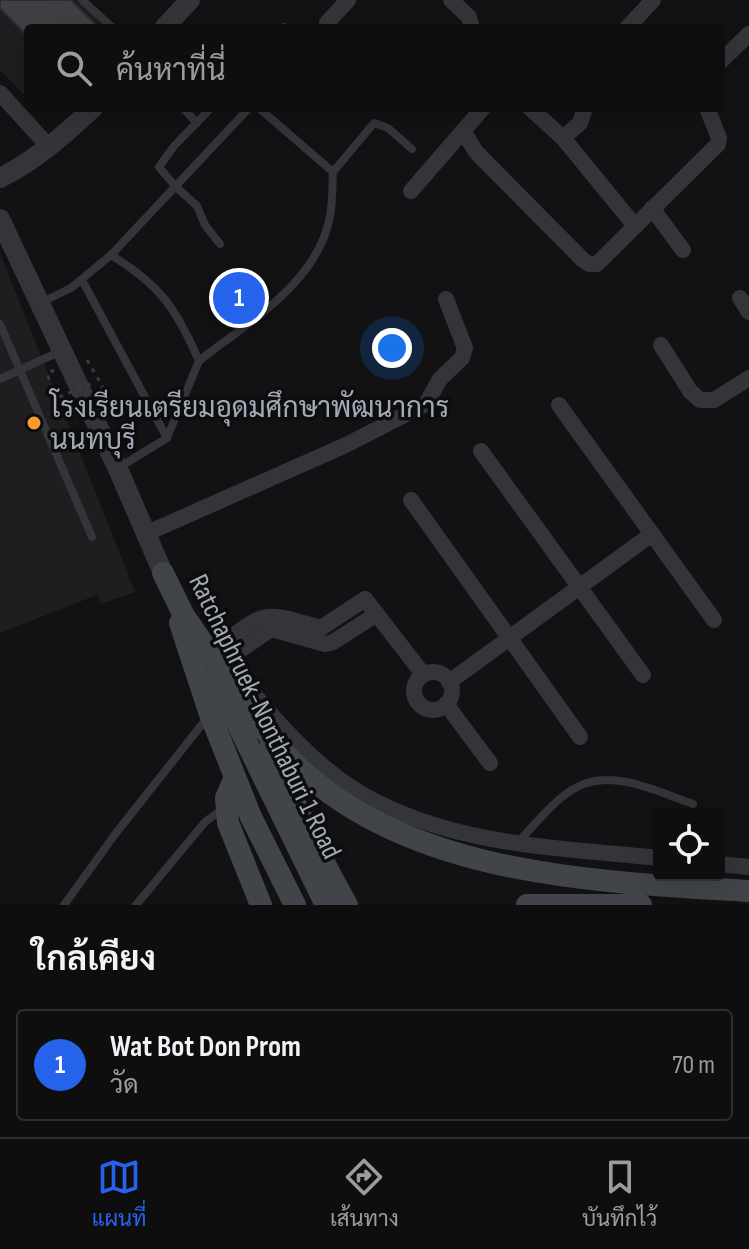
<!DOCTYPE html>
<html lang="th">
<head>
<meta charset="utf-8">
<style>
	:root { --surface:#0e0e0f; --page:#171718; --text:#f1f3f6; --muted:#9b9c9e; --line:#2e2e2f; --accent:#2563eb }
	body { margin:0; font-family:"Sofia Sans Condensed",Sarabun,sans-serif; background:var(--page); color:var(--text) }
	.controls { position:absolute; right:24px; bottom:24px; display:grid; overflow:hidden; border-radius:8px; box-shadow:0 8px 32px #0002 }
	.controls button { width:72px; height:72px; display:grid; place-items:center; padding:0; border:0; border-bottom:2px solid var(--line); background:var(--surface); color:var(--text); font:40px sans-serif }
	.you { position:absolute; left:392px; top:348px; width:28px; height:28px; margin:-20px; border:6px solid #fff; border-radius:50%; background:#1a73e8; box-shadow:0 0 0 12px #1a73e833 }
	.badge { display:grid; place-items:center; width:52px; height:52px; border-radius:50%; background:var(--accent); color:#fff; font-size:26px; font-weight:700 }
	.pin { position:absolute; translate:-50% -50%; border:4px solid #fff; box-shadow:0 2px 8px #0006 }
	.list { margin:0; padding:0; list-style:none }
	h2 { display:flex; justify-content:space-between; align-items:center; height:104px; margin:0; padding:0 32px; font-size:34px }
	h2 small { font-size:26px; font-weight:400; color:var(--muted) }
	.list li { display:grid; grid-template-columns:52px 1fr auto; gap:24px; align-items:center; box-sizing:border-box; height:112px; margin:0 16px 16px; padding:0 16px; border:2px solid var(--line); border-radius:8px }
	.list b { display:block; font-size:30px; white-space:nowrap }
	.list p { margin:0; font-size:26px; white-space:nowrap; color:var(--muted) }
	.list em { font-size:26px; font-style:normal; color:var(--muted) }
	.icon { flex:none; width:44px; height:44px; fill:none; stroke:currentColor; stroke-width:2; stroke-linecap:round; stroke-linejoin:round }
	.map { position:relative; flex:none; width:749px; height:905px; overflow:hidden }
	.search { position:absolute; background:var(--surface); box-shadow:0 8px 32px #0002; left:24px; right:24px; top:24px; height:88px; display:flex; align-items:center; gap:20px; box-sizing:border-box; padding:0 28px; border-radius:8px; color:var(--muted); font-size:30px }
	.sheet { height:232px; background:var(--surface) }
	nav { display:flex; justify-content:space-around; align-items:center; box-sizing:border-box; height:112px; border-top:2px solid var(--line); background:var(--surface); font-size:22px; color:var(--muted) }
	nav a { display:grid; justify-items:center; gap:4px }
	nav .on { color:var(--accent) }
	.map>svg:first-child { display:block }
</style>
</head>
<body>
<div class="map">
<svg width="749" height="905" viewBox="0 0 749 905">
	<rect width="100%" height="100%" fill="#121214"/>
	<g fill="#1e1e21">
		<path d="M0,0H79L106,28H28V99L0,70Z"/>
		<path d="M0,253L135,592L101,604L97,595L0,633Z"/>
	</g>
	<path fill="#3e4044" stroke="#2c2d30" stroke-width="2" d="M0,0H71L98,27L28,28V37L0,8Z"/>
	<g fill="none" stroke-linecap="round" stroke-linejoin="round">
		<g stroke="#393c40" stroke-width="3" stroke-dasharray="4 6" stroke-linecap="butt">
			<path d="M87,360L103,387L100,389"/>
			<path d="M54,370L47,374L59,403L61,402L59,397"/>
		</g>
		<g stroke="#333539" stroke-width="8">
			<path d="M82,0L113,28"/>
			<path d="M283,28L284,27"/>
			<path d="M183,108L197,123"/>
			<path d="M211,108L174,146L159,167L175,186L197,206L205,225L220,244"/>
			<path d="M259,108L333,172L374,123L388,128L412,149"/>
			<path d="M111,255C160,285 176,308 199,361L167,438L118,468"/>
			<path d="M82,280L167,438"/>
			<path d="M40,303L71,288L111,255L249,108"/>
			<path d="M0,324L92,537"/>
			<path d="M199,361C248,322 318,283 330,216C333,202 332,187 333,172"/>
			<path d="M0,379L61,351"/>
			<path d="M517,843C535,825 554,799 577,787C613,768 658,792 693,804"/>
			<path d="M64,905L116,833L207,718"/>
			<path d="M136,905L205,822L224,808"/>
		</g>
		<g stroke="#333539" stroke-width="16">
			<path d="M451,0L469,17L472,28"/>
			<path d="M327,23L348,0"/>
			<path d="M627,28L653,0"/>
			<path d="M721,61L749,34"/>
			<path d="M0,93L49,147"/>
			<path d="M483,108L463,131L476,152L582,259L589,264H597L718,144L719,138L707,108"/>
			<path d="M530,108L563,138L580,123L585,108"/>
			<path d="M563,138L635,226"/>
			<path d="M411,191L463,131"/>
			<path d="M652,208L683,250"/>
			<path d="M740,298L749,312"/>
			<path d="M661,345L690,391L700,400H714L749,378"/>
			<path d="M559,405L714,620"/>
			<path d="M481,451L643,675"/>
			<path d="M411,500L580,737"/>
			<path d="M145,534L346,445L426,404L440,379L462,358L465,348L446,299"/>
			<path d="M217,648C267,611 260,610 321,628L365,599L423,674"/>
			<path d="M222,655C263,706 311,767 369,798C458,846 561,848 659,858"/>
			<path d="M226,660L271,629L325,644L333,642L377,614"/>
			<circle cx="433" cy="691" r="19"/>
			<path d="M449,682L652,534"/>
			<path d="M446,704L490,763"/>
			<path d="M719,864L749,867"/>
		</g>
		<g stroke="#333539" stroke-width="20">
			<path d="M164,28L190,0"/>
			<path d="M0,178C36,160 64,135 93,108"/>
			<path d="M0,219L118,469L163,573"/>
		</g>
		<g stroke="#414449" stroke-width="22">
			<path d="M163,573L192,632"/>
			<path d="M187,620C220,667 251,720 292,761C406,876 597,882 749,891"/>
			<path d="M180,623L210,714L251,817L295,905"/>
			<path d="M215,678L326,905"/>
			<path d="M271,745C291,801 318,853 347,905"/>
			<path d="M235,777L226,798L228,823L261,905"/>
			<path d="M527,905H641"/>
		</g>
		<path stroke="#393c40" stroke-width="3" stroke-dasharray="4 6" stroke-linecap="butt" d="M59,397L96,382"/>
	</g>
	<circle fill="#f79d28" stroke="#0d0d0f" stroke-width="3" cx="34" cy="423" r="8"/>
	<g text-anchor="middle" stroke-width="7" stroke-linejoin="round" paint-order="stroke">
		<g font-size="28" fill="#a3aab5" stroke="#0d0d0f" text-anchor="start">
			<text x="50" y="417">โรงเรียนเตรียมอุดมศึกษาพัฒนาการ<tspan x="50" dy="32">นนทบุรี</tspan></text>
		</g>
		<g font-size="28" fill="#a3aab5" stroke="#0d0d0f">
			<text transform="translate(266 716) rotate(64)" y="10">Ratchaphruek-Nonthaburi 1 Road</text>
		</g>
	</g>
</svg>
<div class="controls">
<button><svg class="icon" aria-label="locate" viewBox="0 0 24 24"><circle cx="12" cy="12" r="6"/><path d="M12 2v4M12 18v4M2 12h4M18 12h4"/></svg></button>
</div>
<div class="you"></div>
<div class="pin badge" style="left:239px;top:298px">1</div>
<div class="search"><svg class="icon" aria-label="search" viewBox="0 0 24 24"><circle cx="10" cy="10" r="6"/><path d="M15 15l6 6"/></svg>ค้นหาที่นี่</div>
</div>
<section class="sheet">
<h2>ใกล้เคียง<small></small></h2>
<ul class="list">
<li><span class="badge">1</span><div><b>Wat Bot Don Prom</b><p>วัด</p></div><em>70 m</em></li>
</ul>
</section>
<nav>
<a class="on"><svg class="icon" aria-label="map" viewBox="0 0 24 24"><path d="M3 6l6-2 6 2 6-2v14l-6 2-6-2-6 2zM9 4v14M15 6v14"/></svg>แผนที่</a>
<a><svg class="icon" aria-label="directions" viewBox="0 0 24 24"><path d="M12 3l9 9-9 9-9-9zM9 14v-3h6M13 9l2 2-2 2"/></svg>เส้นทาง</a>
<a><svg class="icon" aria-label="saved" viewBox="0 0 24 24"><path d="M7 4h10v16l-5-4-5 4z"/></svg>บันทึกไว้</a>
</nav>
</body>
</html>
